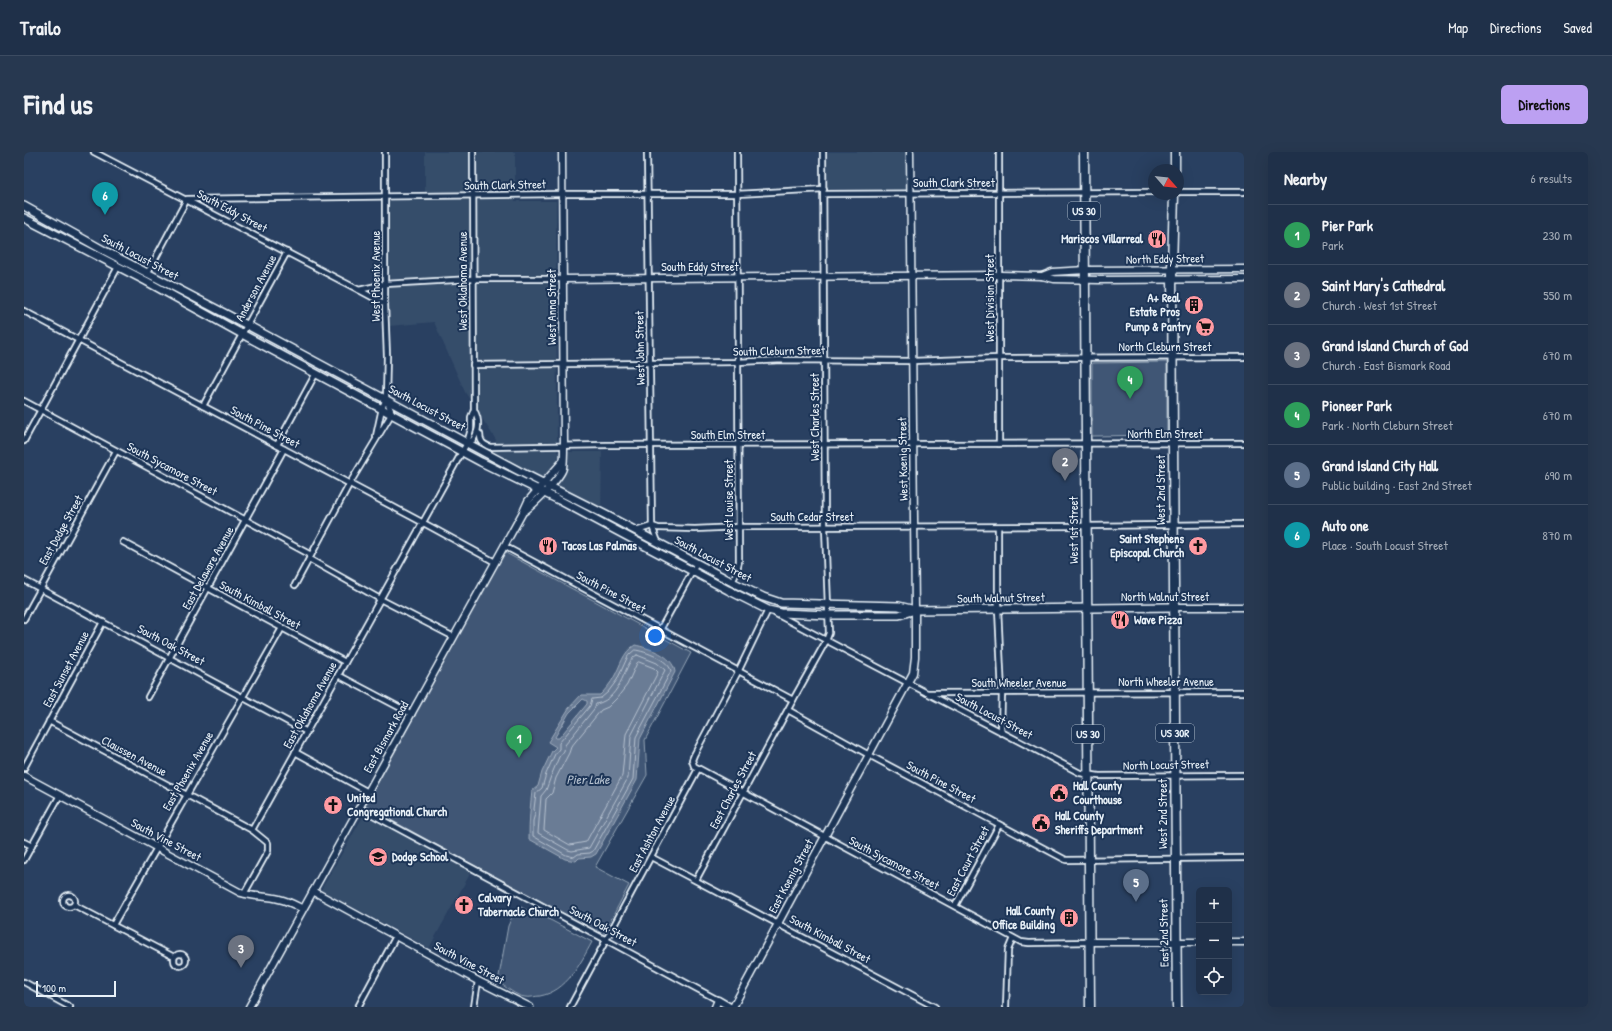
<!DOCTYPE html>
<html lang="en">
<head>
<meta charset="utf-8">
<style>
	:root { --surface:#1f3049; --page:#273850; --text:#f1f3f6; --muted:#a1a9b4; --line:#3c4b61; --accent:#bca0f2 }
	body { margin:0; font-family:"Patrick Hand",sans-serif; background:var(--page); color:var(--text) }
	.controls { position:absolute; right:12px; bottom:12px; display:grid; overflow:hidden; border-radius:6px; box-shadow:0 4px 16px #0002 }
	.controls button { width:36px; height:36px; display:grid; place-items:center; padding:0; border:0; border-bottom:1px solid var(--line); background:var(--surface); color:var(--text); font:20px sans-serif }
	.compass { position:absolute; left:1124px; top:12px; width:36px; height:36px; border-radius:50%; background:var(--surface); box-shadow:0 4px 16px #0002; rotate:118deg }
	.scale { position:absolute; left:12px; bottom:10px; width:80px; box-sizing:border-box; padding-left:4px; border:2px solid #e8f1f8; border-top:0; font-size:11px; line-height:14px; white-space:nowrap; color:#e8f1f8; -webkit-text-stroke:3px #1d3557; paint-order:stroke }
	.you { position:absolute; left:631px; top:484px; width:14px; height:14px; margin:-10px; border:3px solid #fff; border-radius:50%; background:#1a73e8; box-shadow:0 0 0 6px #1a73e833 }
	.badge { display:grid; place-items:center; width:26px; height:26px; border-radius:50%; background:var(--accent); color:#fff; font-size:13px; font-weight:700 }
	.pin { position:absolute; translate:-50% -33px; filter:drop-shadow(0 1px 2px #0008) }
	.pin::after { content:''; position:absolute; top:21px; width:14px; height:12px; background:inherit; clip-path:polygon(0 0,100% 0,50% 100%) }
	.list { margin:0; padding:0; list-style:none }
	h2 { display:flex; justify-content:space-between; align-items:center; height:52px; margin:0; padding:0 16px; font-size:17px }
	h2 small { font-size:13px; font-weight:400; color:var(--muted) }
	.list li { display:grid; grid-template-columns:26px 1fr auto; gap:12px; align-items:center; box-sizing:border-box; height:60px; padding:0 16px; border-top:1px solid var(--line) }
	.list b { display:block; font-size:15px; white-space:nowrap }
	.list p { margin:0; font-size:13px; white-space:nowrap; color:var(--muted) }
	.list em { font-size:13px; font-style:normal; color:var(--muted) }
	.icon { flex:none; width:22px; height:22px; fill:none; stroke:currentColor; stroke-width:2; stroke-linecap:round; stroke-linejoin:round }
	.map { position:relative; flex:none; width:1220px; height:855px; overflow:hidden; border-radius:6px }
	header { display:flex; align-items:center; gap:24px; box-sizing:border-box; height:56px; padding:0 20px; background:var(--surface); border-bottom:1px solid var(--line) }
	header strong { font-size:19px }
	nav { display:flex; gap:22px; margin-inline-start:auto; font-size:14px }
	.intro { display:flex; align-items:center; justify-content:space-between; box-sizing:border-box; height:96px; padding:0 24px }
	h1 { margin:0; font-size:28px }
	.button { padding:10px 18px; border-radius:6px; background:var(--accent); color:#111; font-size:14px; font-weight:700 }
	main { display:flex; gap:24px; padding:0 24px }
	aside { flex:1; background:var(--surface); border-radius:6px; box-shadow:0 4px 16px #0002 }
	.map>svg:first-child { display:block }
</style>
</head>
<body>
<header>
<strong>Trailo</strong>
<nav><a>Map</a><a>Directions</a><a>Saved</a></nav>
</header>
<div class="intro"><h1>Find us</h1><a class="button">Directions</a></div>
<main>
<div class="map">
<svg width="1220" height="855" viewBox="0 0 1220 855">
	<rect width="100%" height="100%" fill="#294061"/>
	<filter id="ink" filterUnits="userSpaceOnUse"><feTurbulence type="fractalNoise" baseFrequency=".025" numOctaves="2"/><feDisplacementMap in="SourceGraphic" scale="8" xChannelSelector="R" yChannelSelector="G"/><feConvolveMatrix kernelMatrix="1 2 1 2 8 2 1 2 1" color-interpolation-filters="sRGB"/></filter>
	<g filter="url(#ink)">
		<g fill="#364d6b">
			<path d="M401,0H491V49H532L533,300H578L577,366L467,310L472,288L441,240L410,170L365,174V49L401,48Z"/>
			<path d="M803,0H883V37L803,39Z"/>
			<path d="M340,663L447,720L405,796L297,738Z"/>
		</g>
		<g fill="#415774" stroke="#94a4b6">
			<path d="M1143,210V283L1068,284V211Z"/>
			<path d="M480,400L667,501L621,588L623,623L571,715L605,733L579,783L341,654Z"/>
			<path d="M497,755L506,760L513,761L568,790C556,812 543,839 516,844C512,844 506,846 501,845C492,844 482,835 474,830L484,774L491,758Z"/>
		</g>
		<path fill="#6b7c95" stroke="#9dabbd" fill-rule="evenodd" d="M611,493C625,496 649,503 651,520L616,587L613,628L572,702L567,705L555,706L552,709L541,707L505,687C505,670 506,655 508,639L514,634L518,620L528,599L532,595L524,590L545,556L557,543H576C581,538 587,531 590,525C597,513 598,501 611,493ZM559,547L563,549V552L535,586H532L531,585L545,561Z"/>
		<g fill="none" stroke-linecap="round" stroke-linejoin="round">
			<g stroke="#b6c2d0" stroke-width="1">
				<path d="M611,498C621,499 645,508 647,519L612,585L609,627L569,699L566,701L554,702L550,705L542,703L509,684V669L511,662L510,657L512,641L518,636L522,622L531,602L535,597V591L566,554L568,547L577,546L584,540L593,528L604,504Z"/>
				<path d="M613,503L633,511L641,518L607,584L604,626L565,696L548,699L544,698L514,681L517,644L522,638L527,624L535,605L540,599L541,593L570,557L572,552C600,546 599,509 613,503Z"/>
				<path d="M615,510L630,516L634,520L602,582L598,624L562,690L546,693L520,678L522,647L528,641L532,626L545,601L547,595L577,558L584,555L593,546L603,533L613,511Z"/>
			</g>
			<defs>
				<g id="street">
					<path d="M70,0L335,138L361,132L448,127H539"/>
					<path d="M623,0L628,374L634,390"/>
					<path d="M1154,40H1220"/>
					<path d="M800,42L1130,40"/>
					<path d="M123,122L163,47L538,42H713L800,37"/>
					<path d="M335,138L361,152"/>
					<path d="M0,159L407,375L471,410"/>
					<path d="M449,213L713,210L759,208L888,209L975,206L1220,205"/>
					<path d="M0,249L287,403"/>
					<path d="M179,254L263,100"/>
					<path d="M453,280L456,282C456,290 459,292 466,295L583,293L1220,291"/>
					<path d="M352,284L358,256L362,247"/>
					<path d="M0,289L94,115"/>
					<path d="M443,291L449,288C455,279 456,268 450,258"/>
					<path d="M975,292V0"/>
					<path d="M253,293L292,221"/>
					<path d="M974,375V457L978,541L977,581"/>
					<path d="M612,379L628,374L634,376L671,377L715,375L1062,374L1220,372"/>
					<path d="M99,390L321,510"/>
					<path d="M480,394L769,548"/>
					<path d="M285,407L356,447L430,485"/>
					<path d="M0,428L283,580"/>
					<path d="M708,430L712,422L715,409L713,0"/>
					<path d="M271,433L326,331L368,261L362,247L363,204L361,152V0"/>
					<path d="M745,458H744L714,520L670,603L668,608L670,614L997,790L1005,791L1065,790"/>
					<path d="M752,462L1056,621L1075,624L1220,623"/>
					<path d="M0,467L92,299"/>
					<path d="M636,478L673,411"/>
					<path d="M314,523L388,562"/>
					<path d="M903,541L1220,540"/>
					<path d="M124,545L260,297"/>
					<path d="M764,558L845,603L1042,708L1220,706"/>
					<path d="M25,569L228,678L244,691V699L220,742"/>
					<path d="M271,600L344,640"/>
					<path d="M0,616L79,470"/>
					<path d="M336,656L694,848"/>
					<path d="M228,678L443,291L447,277V265L450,258L449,0"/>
					<path d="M0,690L8,694"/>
					<path d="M627,705L911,855"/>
					<path d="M0,708L36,643"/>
					<path d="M672,728L769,548L802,489L805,481L801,375L799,0"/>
					<circle cx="45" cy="749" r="6"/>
					<path d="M50,753L150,805"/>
					<path d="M931,754L975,673"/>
					<path d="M89,773L258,476"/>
					<circle cx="156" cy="808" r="6"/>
					<path d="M0,830L46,855"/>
					<path d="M334,855L372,784"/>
					<path d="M450,855L454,829"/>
					<path d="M546,855L674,617"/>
					<path d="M982,855L984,798L989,786"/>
				</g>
				<g id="secondary">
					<path d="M1018,124L1028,120L1062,118L1220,117"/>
					<path d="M539,127L976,123L1018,124L1030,127L1075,128L1220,127"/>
					<path d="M501,359C510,352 537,326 539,316C540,309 540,300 540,293L538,0"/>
					<path d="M1150,455H1220"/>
					<path d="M0,624L217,741C230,745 242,744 255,747C264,749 271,753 279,757"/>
					<path d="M289,739L454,829L506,855"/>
					<path d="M1065,790H1175"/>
					<path d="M1205,790H1220"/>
					<path d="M225,855L499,360L504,349L539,309"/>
					<path d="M691,855L694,848L706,855"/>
					<path d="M709,855L889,521L891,505V458L886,0"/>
				</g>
				<g id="primary">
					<path d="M0,54L81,99L223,173L495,319L582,363L708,430L739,445L757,451L875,454L891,458L1150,455"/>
					<path d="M0,66L122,129L218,182L457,310L535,348L704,438L744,458L757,461L804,463H875L891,458"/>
				</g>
				<g id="highway">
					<path d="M1060,0L1066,855"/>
					<path d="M1151,18V0"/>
					<path d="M1150,42L1148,117L1149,292L1153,855"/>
				</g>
			</defs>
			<use href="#street" stroke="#e8f1f8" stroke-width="8"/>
			<use href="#secondary" stroke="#e8f1f8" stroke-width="9"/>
			<use href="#primary" stroke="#e8f1f8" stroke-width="10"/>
			<use href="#highway" stroke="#e8f1f8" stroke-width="11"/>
			<use href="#street" stroke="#1d3557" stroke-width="4.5"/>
			<use href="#secondary" stroke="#1d3557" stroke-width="6"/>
			<use href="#primary" stroke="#1d3557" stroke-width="7"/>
			<use href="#highway" stroke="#1d3557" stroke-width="8"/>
		</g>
	</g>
	<defs>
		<symbol id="restaurant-disc" viewBox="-11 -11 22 22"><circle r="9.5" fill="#ff9aa2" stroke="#1d3557"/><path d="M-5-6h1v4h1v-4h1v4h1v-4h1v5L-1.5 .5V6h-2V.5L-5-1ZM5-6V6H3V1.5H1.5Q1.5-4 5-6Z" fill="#111"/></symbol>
		<symbol id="building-disc" viewBox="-11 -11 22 22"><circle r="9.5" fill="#ff9aa2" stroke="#1d3557"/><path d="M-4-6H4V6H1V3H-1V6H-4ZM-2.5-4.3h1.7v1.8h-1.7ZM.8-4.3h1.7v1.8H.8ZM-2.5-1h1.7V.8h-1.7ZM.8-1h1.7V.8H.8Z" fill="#111"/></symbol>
		<symbol id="supermarket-disc" viewBox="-11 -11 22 22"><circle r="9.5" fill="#ff9aa2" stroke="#1d3557"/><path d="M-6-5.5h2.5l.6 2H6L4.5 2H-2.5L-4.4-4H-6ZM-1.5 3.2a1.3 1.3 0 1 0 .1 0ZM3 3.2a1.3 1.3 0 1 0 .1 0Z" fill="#111"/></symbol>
		<symbol id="church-disc" viewBox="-11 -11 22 22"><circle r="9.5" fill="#ff9aa2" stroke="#1d3557"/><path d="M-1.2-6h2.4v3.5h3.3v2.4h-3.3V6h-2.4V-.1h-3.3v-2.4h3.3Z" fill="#111"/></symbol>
		<symbol id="civic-disc" viewBox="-11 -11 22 22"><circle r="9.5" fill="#ff9aa2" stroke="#1d3557"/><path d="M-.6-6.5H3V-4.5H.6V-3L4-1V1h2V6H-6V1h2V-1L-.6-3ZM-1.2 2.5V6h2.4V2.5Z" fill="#111"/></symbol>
		<symbol id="school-disc" viewBox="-11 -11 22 22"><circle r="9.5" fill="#ff9aa2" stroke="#1d3557"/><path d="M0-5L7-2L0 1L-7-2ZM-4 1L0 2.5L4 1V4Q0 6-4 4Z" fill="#111"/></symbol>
	</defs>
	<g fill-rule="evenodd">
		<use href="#restaurant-disc" x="1122" y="76" width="22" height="22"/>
		<use href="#building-disc" x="1159" y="142" width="22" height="22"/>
		<use href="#supermarket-disc" x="1170" y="164" width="22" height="22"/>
		<use href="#restaurant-disc" x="513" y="383" width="22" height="22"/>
		<use href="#church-disc" x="1163" y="383" width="22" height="22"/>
		<use href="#restaurant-disc" x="1085" y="457" width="22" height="22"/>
		<use href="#civic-disc" x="1024" y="630" width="22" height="22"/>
		<use href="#church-disc" x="298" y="642" width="22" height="22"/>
		<use href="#civic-disc" x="1006" y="660" width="22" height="22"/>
		<use href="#school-disc" x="343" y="694" width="22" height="22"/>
		<use href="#church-disc" x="429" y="742" width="22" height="22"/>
		<use href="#building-disc" x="1034" y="755" width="22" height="22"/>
	</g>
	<g text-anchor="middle" stroke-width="4" stroke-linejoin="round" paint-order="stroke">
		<g fill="#1d3557" stroke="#abb9c8" stroke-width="1">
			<rect x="1044" y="50" width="32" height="18" rx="3"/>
			<rect x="1132" y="572" width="38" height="18" rx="3"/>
			<rect x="1048" y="573" width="32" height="18" rx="3"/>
		</g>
		<g font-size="11" font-weight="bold" fill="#e8f1f8">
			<text x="1060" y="63">US 30</text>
			<text x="1151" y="585">US 30R</text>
			<text x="1064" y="586">US 30</text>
		</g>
		<g font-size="12" fill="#e8f1f8" stroke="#1d3557">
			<text x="930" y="35">South Clark Street</text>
			<text transform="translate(481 33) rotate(-1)" y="4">South Clark Street</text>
			<text transform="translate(208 59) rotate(28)" y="4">South Eddy Street</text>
			<text transform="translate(116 105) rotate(28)" y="4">South Locust Street</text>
			<text transform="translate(1141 107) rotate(-1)" y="4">North Eddy Street</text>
			<text x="676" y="119">South Eddy Street</text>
			<text transform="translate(352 124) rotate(-90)" y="4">West Phoenix Avenue</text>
			<text transform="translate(439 129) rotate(-90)" y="4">West Oklahoma Avenue</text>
			<text transform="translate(232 136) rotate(-62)" y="4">Anderson Avenue</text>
			<text transform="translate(966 146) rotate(-90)" y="4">West Division Street</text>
			<text transform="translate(528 155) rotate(-90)" y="4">West Anna Street</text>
			<text x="1141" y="199">North Cleburn Street</text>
			<text transform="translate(616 196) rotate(-91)" y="4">West John Street</text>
			<text transform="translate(755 199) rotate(-1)" y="4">South Cleburn Street</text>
			<text transform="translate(403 256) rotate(28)" y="4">South Locust Street</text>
			<text transform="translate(791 265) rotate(-90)" y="4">West Charles Street</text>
			<text transform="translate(241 275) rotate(28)" y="4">South Pine Street</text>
			<text x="1141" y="286">North Elm Street</text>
			<text x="704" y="287">South Elm Street</text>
			<text transform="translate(879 307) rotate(-91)" y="4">West Koenig Street</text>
			<text transform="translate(148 317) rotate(28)" y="4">South Sycamore Street</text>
			<text transform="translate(1137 338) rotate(-90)" y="4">West 2nd Street</text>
			<text transform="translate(705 348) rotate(-90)" y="4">West Louise Street</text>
			<text x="788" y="369">South Cedar Street</text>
			<text transform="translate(37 378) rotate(-61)" y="4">East Dodge Street</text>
			<text transform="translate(1050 378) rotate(-90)" y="4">West 1st Street</text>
			<text transform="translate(689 407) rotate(28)" y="4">South Locust Street</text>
			<text transform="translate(184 416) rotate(-61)" y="4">East Delaware Avenue</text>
			<text transform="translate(587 440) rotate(28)" y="4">South Pine Street</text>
			<text x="1141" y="449">North Walnut Street</text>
			<text transform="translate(977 446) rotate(-1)" y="4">South Walnut Street</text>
			<text transform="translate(236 453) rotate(28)" y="4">South Kimball Street</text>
			<text transform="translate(147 493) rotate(28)" y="4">South Oak Street</text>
			<text transform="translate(42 517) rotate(-62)" y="4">East Sunset Avenue</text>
			<text x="1142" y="534">North Wheeler Avenue</text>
			<text x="995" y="535">South Wheeler Avenue</text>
			<text transform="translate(286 553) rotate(-61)" y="4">East Oklahoma Avenue</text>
			<text transform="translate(970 564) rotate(28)" y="4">South Locust Street</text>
			<text transform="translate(362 585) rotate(-61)" y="4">East Bismark Road</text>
			<text transform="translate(110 604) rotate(28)" y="4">Claussen Avenue</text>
			<text transform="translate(1142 613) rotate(-1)" y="4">North Locust Street</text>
			<text transform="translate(164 619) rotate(-60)" y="4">East Phoenix Avenue</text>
			<text transform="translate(917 630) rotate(28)" y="4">South Pine Street</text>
			<text transform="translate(709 638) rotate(-62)" y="4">East Charles Street</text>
			<text transform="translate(1139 662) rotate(-90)" y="4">West 2nd Street</text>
			<text transform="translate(628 682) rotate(-62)" y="4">East Ashton Avenue</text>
			<text transform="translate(142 688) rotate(28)" y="4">South Vine Street</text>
			<text transform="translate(944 709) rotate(-62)" y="4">East Court Street</text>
			<text transform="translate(870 711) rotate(28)" y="4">South Sycamore Street</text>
			<text transform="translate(767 724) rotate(-62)" y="4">East Koenig Street</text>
			<text transform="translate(579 774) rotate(28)" y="4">South Oak Street</text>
			<text transform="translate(1140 781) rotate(-91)" y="4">East 2nd Street</text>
			<text transform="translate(806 787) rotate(28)" y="4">South Kimball Street</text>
			<text transform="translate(445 811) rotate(28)" y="4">South Vine Street</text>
		</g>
		<g font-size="12" font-weight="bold" fill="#e8f1f8" stroke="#1d3557" text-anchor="start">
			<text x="1119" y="91" text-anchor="end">Mariscos Villarreal</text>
			<text x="1156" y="150" text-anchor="end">A+ Real<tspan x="1156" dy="14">Estate Pros</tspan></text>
			<text x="1167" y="179" text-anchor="end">Pump &amp; Pantry</text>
			<text x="1160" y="391" text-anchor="end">Saint Stephens<tspan x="1160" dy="14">Episcopal Church</tspan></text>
			<text x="538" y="398">Tacos Las Palmas</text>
			<text x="1110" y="472">Wave Pizza</text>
			<text x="1049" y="638">Hall County<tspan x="1049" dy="14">Courthouse</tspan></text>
			<text x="323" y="650">United<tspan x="323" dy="14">Congregational Church</tspan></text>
			<text x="1031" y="668">Hall County<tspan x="1031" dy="14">Sheriffs Department</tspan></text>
			<text x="368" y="709">Dodge School</text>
			<text x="454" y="750">Calvary<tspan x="454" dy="14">Tabernacle Church</tspan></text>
			<text x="1031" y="763" text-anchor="end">Hall County<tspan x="1031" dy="14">Office Building</tspan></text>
		</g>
		<g font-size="13" font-style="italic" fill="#b6c2d0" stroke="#1d3557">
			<text x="564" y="632">Pier Lake</text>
		</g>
	</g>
</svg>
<div class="controls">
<button>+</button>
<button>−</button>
<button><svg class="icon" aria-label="locate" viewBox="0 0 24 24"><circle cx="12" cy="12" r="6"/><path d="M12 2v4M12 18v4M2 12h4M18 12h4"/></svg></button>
</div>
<svg class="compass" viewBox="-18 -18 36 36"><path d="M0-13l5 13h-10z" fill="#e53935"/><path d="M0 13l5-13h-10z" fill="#a1a9b4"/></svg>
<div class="scale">100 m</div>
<div class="you"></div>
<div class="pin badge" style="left:495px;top:606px;background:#2e9e5b">1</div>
<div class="pin badge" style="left:1041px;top:329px;background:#6b7280">2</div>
<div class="pin badge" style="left:217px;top:816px;background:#6b7280">3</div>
<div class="pin badge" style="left:1106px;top:247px;background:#2e9e5b">4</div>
<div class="pin badge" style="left:1112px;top:750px;background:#5c6f8a">5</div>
<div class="pin badge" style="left:81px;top:63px;background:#0f9aa8">6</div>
</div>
<aside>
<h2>Nearby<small>6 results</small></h2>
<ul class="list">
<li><span class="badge" style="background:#2e9e5b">1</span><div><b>Pier Park</b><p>Park</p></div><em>230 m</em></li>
<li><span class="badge" style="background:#6b7280">2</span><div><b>Saint Mary's Cathedral</b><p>Church · West 1st Street</p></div><em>550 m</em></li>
<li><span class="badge" style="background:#6b7280">3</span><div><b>Grand Island Church of God</b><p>Church · East Bismark Road</p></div><em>670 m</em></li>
<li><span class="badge" style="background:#2e9e5b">4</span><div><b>Pioneer Park</b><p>Park · North Cleburn Street</p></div><em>670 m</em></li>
<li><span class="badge" style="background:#5c6f8a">5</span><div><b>Grand Island City Hall</b><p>Public building · East 2nd Street</p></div><em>690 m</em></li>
<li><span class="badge" style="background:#0f9aa8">6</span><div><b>Auto one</b><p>Place · South Locust Street</p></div><em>870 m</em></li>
</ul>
</aside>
</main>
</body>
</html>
